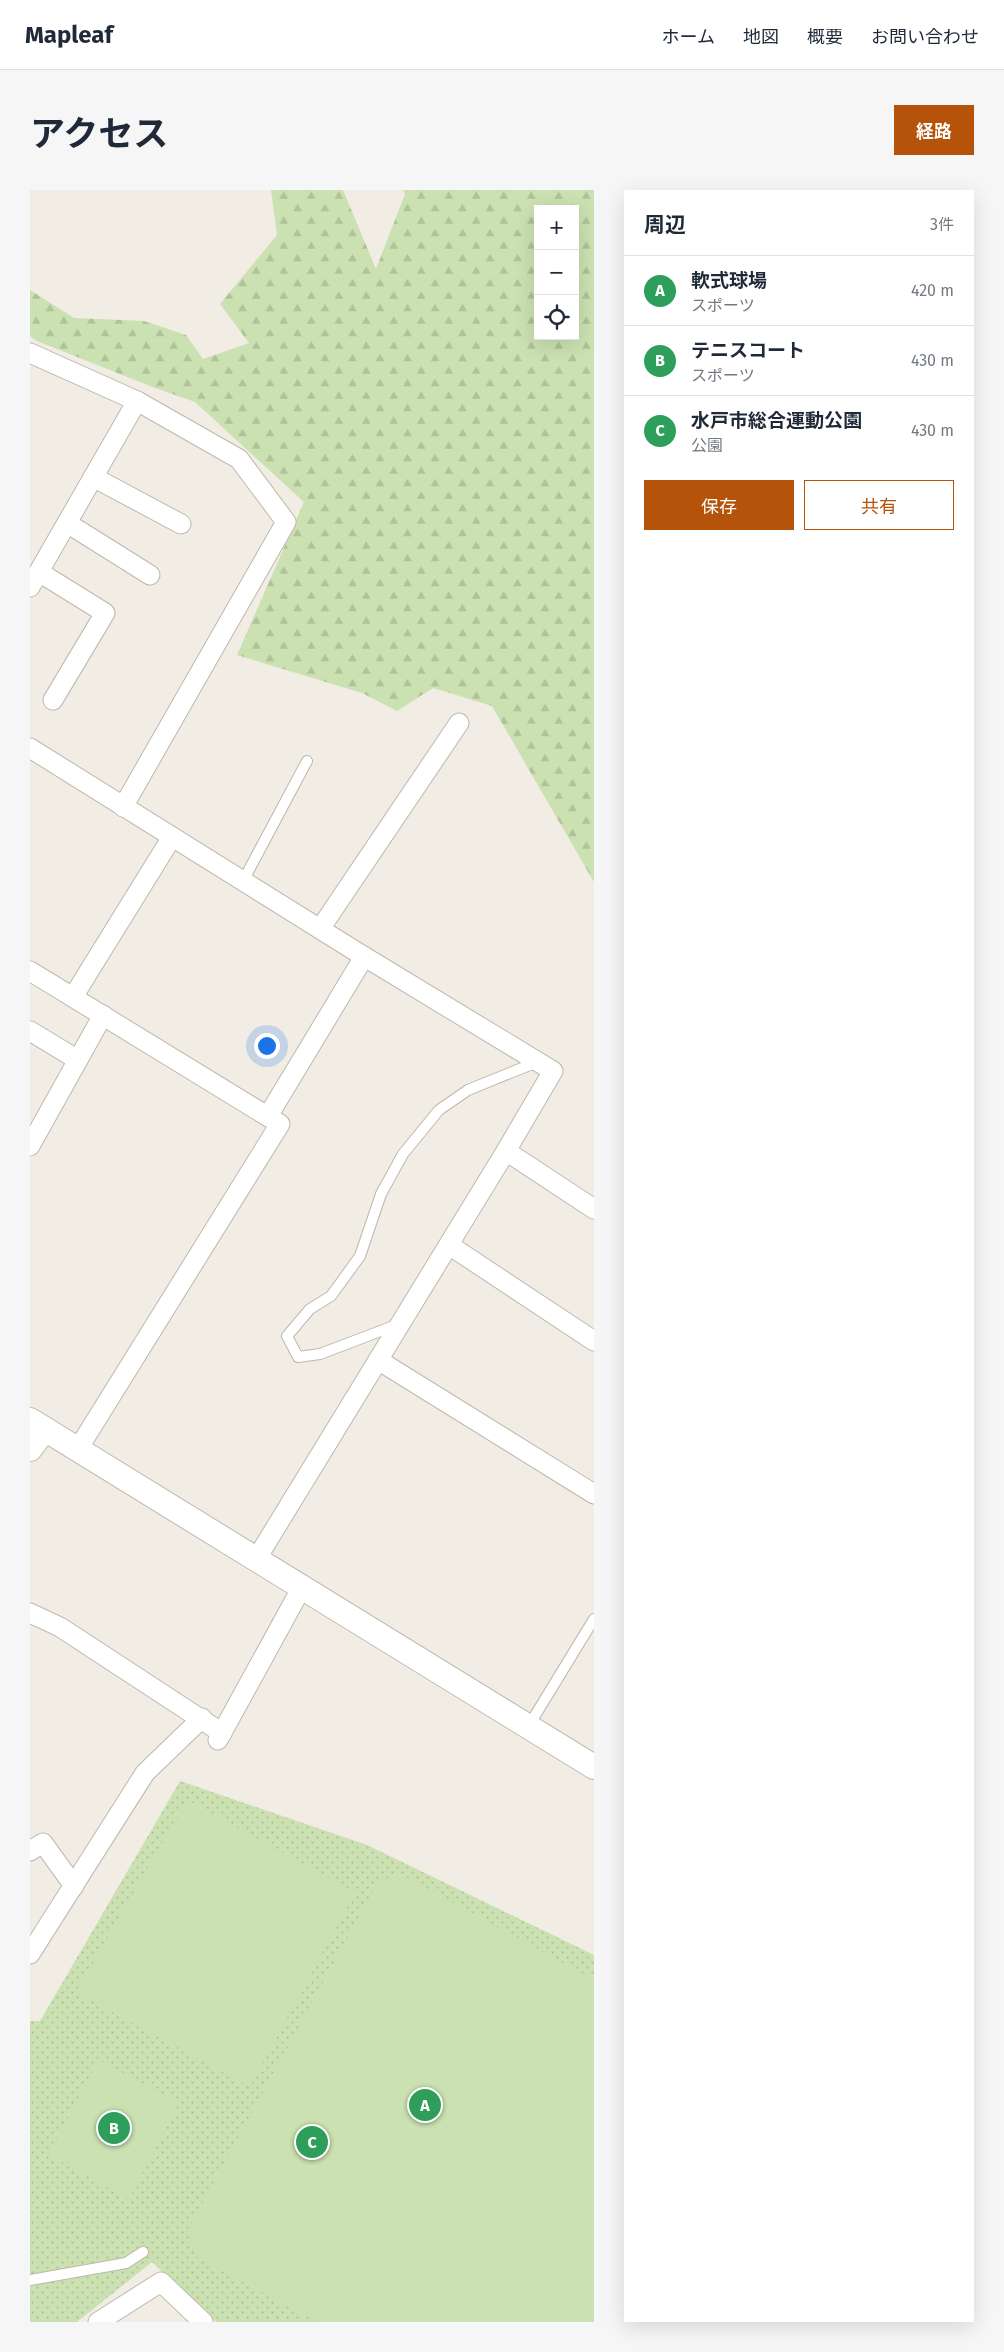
<!DOCTYPE html>
<html lang="ja">
<head>
<meta charset="utf-8">
<style>
	:root { --surface:#fff; --page:#f6f6f7; --text:#1f2937; --muted:#747a83; --line:#e0e1e3; --accent:#b45309 }
	body { margin:0; font-family:"Fira Sans","Noto Sans JP",sans-serif; background:var(--page); color:var(--text) }
	.controls { position:absolute; right:15px; top:15px; display:grid; overflow:hidden; border-radius:0px; box-shadow:0 5px 20px #0002 }
	.controls button { width:45px; height:45px; display:grid; place-items:center; padding:0; border:0; border-bottom:1px solid var(--line); background:var(--surface); color:var(--text); font:25px sans-serif }
	.you { position:absolute; left:236px; top:855px; width:18px; height:18px; margin:-12px; border:4px solid #fff; border-radius:50%; background:#1a73e8; box-shadow:0 0 0 8px #1a73e833 }
	.badge { display:grid; place-items:center; width:32px; height:32px; border-radius:50%; background:var(--accent); color:#fff; font-size:16px; font-weight:700 }
	.pin { position:absolute; translate:-50% -50%; border:2px solid #fff; box-shadow:0 1px 5px #0006 }
	.list { margin:0; padding:0; list-style:none }
	h2 { display:flex; justify-content:space-between; align-items:center; height:65px; margin:0; padding:0 20px; font-size:21px }
	h2 small { font-size:16px; font-weight:400; color:var(--muted) }
	.list li { display:grid; grid-template-columns:32px 1fr auto; gap:15px; align-items:center; box-sizing:border-box; height:70px; padding:0 20px; border-top:1px solid var(--line) }
	.list b { display:block; font-size:19px; white-space:nowrap }
	.list p { margin:0; font-size:16px; white-space:nowrap; color:var(--muted) }
	.list em { font-size:16px; font-style:normal; color:var(--muted) }
	.actions { display:flex; gap:10px; padding:15px 20px }
	.actions a { flex:1; padding:11px 0; border:1px solid var(--accent); border-radius:0px; text-align:center; font-size:18px; color:var(--accent) }
	.actions .main { background:var(--accent); color:#fff }
	.icon { flex:none; width:28px; height:28px; fill:none; stroke:currentColor; stroke-width:2; stroke-linecap:round; stroke-linejoin:round }
	.map { position:relative; flex:none; width:564px; height:2132px; overflow:hidden; border-radius:0px }
	header { display:flex; align-items:center; gap:30px; box-sizing:border-box; height:70px; padding:0 25px; background:var(--surface); border-bottom:1px solid var(--line) }
	header strong { font-size:24px }
	nav { display:flex; gap:28px; margin-inline-start:auto; font-size:18px }
	.intro { display:flex; align-items:center; justify-content:space-between; box-sizing:border-box; height:120px; padding:0 30px }
	h1 { margin:0; font-size:35px }
	.button { padding:12px 22px; border-radius:0px; background:var(--accent); color:#fff; font-size:18px; font-weight:700 }
	main { display:flex; gap:30px; padding:0 30px }
	aside { flex:1; background:var(--surface); border-radius:0px; box-shadow:0 5px 20px #0002 }
	.map>svg:first-child { display:block }
</style>
</head>
<body>
<header>
<strong>Mapleaf</strong>
<nav><a>ホーム</a><a>地図</a><a>概要</a><a>お問い合わせ</a></nav>
</header>
<div class="intro"><h1>アクセス</h1><a class="button">経路</a></div>
<main>
<div class="map">
<svg width="564" height="2132" viewBox="0 0 564 2132">
	<defs>
		<pattern id="forest-firs" width="22" height="20" patternUnits="userSpaceOnUse" patternTransform="scale(1.25)"><rect width="22" height="20" fill="#cbe1b1"/><path d="M5 1l3.5 6h-7zM16 11l3.5 6h-7z" fill="#b0c299"/></pattern>
		<pattern id="park-dots" width="8" height="8" patternUnits="userSpaceOnUse" patternTransform="scale(1.25)"><rect width="8" height="8" fill="#cbe1b1"/><path d="M2 2h.1M6 6h.1" fill="none" stroke="#b0c299" stroke-width="1.8" stroke-linecap="round"/></pattern>
	</defs>
	<rect width="100%" height="100%" fill="#f1ede5"/>
	<path fill="url(#forest-firs)" fill-rule="evenodd" d="M241,0H313L346,79L375,4L373,0H564V692L462,516L403,498L367,521L332,503L207,465L274,312L165,212L125,198L7,151L0,146V100L44,128L114,131L156,145L173,169L219,153L190,114L247,45ZM508,19H545V146H508Z"/>
	<path fill="url(#park-dots)" d="M150,1591L337,1655L564,1765V2132H186L122,2072L47,2132H0V1831H10Z"/>
	<g fill="#cbe1b1">
		<path d="M157,1610L325,1702L220,1897L46,1802Z"/>
		<path d="M370,1684L564,1790V2132H287L165,2066L157,2041L348,1692Z"/>
		<path d="M69,1870L149,1913L99,2009L18,1964Z"/>
	</g>
	<g fill="none" stroke-linecap="round" stroke-linejoin="round">
		<defs>
			<g id="service">
				<path d="M213,691L277,571"/>
				<path d="M369,1134L290,1164L268,1167L257,1146L280,1119L301,1106L330,1066L351,1004L373,964L409,920L438,900L507,872"/>
				<path d="M498,1537L564,1429"/>
				<path d="M0,2090L96,2073L113,2062"/>
			</g>
			<g id="minor">
				<path d="M0,163L107,211L209,269L256,332L93,617"/>
				<path d="M63,287L151,334"/>
				<path d="M37,333L120,385"/>
				<path d="M9,382L75,423L23,510"/>
				<path d="M0,397L107,211"/>
				<path d="M0,558L330,764L523,881L476,961L227,1368"/>
				<path d="M290,739L429,533"/>
				<path d="M0,781L250,934L48,1259"/>
				<path d="M43,807L142,647"/>
				<path d="M0,841L48,870"/>
				<path d="M238,926L334,767"/>
				<path d="M0,956L73,825"/>
				<path d="M476,961L564,1019"/>
				<path d="M419,1055L564,1151"/>
				<path d="M348,1170L564,1304"/>
				<path d="M0,1423L30,1437L192,1543"/>
				<path d="M188,1550L272,1397"/>
				<path d="M0,1661L13,1653L44,1696"/>
				<path d="M0,1764L115,1583L172,1528"/>
				<path d="M68,2132L131,2092L173,2132"/>
			</g>
			<g id="tertiary">
				<path d="M0,1230L564,1577"/>
				<path d="M0,1259L15,1239"/>
			</g>
		</defs>
		<use href="#service" stroke="#beb8ac" stroke-width="12"/>
		<use href="#minor" stroke="#beb8ac" stroke-width="21"/>
		<use href="#tertiary" stroke="#beb8ac" stroke-width="26"/>
		<use href="#service" stroke="#fff" stroke-width="10"/>
		<use href="#minor" stroke="#fff" stroke-width="19"/>
		<use href="#tertiary" stroke="#fff" stroke-width="24"/>
	</g>
</svg>
<div class="controls">
<button>+</button>
<button>−</button>
<button><svg class="icon" aria-label="locate" viewBox="0 0 24 24"><circle cx="12" cy="12" r="6"/><path d="M12 2v4M12 18v4M2 12h4M18 12h4"/></svg></button>
</div>
<div class="you"></div>
<div class="pin badge" style="left:395px;top:1915px;background:#2e9e5b">A</div>
<div class="pin badge" style="left:84px;top:1938px;background:#2e9e5b">B</div>
<div class="pin badge" style="left:282px;top:1952px;background:#2e9e5b">C</div>
</div>
<aside>
<h2>周辺<small>3件</small></h2>
<ul class="list">
<li><span class="badge" style="background:#2e9e5b">A</span><div><b>軟式球場</b><p>スポーツ</p></div><em>420 m</em></li>
<li><span class="badge" style="background:#2e9e5b">B</span><div><b>テニスコート</b><p>スポーツ</p></div><em>430 m</em></li>
<li><span class="badge" style="background:#2e9e5b">C</span><div><b>水戸市総合運動公園</b><p>公園</p></div><em>430 m</em></li>
</ul>
<div class="actions"><a class="main">保存</a><a>共有</a></div>
</aside>
</main>
</body>
</html>
